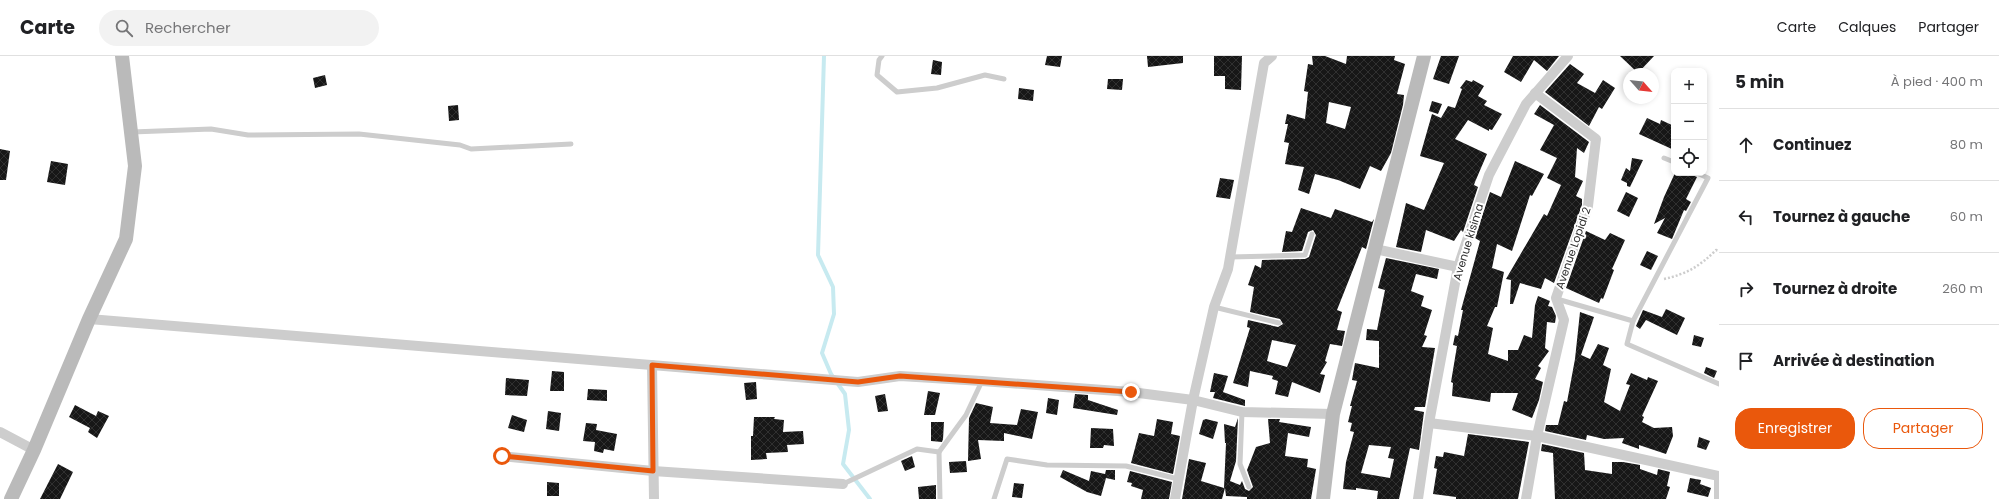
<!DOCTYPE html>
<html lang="fr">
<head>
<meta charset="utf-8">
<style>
	:root { --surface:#fff; --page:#f2f2f2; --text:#202124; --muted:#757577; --line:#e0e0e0; --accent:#ea580c }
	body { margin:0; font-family:Poppins,sans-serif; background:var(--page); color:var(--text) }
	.controls { position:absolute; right:12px; top:12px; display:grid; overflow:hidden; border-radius:8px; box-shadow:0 2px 6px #0003 }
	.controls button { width:36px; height:36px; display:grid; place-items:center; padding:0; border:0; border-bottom:1px solid var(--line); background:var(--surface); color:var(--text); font:20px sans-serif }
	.compass { position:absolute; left:1623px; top:12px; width:36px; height:36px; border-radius:50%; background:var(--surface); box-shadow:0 2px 6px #0003; rotate:117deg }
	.stop { position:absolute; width:12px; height:12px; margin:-9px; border:3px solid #ea580c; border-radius:50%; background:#fff }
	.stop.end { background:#ea580c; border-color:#fff; box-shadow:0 1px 4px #0008 }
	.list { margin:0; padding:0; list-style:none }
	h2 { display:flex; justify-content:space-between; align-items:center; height:52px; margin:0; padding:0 16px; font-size:17px }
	h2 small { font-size:13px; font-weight:400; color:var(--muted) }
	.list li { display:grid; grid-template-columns:26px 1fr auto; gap:12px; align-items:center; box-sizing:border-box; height:72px; padding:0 16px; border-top:1px solid var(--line) }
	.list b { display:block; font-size:15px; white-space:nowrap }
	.list em { font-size:13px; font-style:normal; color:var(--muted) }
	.actions { display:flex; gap:8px; padding:12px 16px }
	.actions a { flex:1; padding:9px 0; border:1px solid var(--accent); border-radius:16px; text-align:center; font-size:14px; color:var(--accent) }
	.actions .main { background:var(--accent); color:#fff }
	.icon { flex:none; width:22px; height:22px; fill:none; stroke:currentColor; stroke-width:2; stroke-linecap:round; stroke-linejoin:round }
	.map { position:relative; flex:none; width:1719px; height:443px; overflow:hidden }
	header { display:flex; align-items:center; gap:24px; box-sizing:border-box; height:56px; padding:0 20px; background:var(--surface); border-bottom:1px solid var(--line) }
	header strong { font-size:19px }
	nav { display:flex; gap:22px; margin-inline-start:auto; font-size:14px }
	.search { width:280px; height:36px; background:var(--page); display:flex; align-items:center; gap:10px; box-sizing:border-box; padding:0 14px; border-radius:22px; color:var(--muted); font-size:15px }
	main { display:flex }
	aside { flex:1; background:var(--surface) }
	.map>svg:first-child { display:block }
</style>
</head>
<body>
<header>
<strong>Carte</strong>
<div class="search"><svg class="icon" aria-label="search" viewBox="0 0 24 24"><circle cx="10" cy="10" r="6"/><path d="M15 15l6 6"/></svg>Rechercher</div>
<nav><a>Carte</a><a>Calques</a><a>Partager</a></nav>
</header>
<main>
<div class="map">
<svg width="1719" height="443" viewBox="0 0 1719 443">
	<defs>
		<pattern id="building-cross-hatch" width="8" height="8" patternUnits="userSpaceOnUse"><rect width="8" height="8" fill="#171717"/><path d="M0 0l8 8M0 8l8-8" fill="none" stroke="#303030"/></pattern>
	</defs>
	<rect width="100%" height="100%" fill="#fff"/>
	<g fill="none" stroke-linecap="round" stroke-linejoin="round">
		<path stroke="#c7eaf0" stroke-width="4" d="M824,0L818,199L833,231L834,258L822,297L831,318L845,338L849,374L843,408L870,443"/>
	</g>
	<g fill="url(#building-cross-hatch)" fill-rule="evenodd">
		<path d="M1047,0H1062L1060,11L1045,9Z"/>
		<path d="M1147,0H1183V7L1148,11Z"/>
		<path d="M1214,0H1242L1241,34L1225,33V20H1214Z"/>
		<path d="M1312,0H1325L1346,8L1347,0H1395L1394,4L1405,8L1397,38L1404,39L1403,49L1391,97L1381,115L1370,110L1360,133L1338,124L1315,118L1309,138L1298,134L1304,111L1285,108L1289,87L1284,86L1288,68H1285L1287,58L1305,63L1308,36L1304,35L1308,8L1313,9ZM1329,46L1351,51L1345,73L1326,67Z"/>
		<path d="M1441,0H1459L1449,28L1433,23Z"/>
		<path d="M1513,0H1559L1547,15L1534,4L1521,26L1504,16Z"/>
		<path d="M1620,0H1654L1638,17Z"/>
		<path d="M933,4L942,6L941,19L931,18Z"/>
		<path d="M1570,8L1584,18L1577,27L1595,37L1603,24L1615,32L1602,53L1599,51L1589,70L1545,36Z"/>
		<path d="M325,19L327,29L315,32L313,22Z"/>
		<path d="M1108,23H1123L1122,34L1107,33Z"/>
		<path d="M1466,24L1472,26L1473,24L1484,30L1478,40L1487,45L1484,49L1502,58L1492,74L1489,73V75L1468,64L1455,83L1487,98L1475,126L1474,129L1478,131L1463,176L1461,174L1454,185L1426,174L1421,196L1396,191L1406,147L1424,154L1444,107L1420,100L1432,58L1441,62L1448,50L1455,52L1462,33L1460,32Z"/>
		<path d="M1019,32L1034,34L1033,45L1018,43Z"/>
		<path d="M1432,45L1442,48L1438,58L1429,55Z"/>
		<path d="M458,49L459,64L449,65L448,50Z"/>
		<path d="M1540,49L1589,86L1584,97L1577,92L1575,121L1583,125L1576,140L1582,143V149L1554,227L1545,222L1541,233L1520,227L1513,248H1510L1511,224L1506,223L1544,158L1547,160L1561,129L1547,122L1557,102L1540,94L1554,69L1534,58Z"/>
		<path d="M1647,62L1660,68L1661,64L1674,70V94L1639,78Z"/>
		<path d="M0,93L10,95L6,124H0Z"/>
		<path d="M1632,102L1643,104L1630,131L1627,130V127L1621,124L1626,112L1630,115Z"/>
		<path d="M51,105L68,108L65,129L47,126Z"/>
		<path d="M1515,105L1544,118L1532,140L1530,139L1512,195L1497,188L1492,212L1504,216L1497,251H1495L1487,270L1493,272L1488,298L1508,305V294H1518L1524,279L1532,282L1535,249L1538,240L1550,245L1548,250L1552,251L1556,260L1555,267L1547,266L1545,292L1549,295L1538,310L1541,312L1535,323L1543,326L1539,344L1532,362L1512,354L1518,337H1491L1490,346L1452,340L1453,327L1451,326L1457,290L1453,289L1455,279L1458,280L1463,254H1461L1480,185L1475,182L1490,136L1501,141Z"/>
		<path d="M1675,117H1688L1697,121L1686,143L1691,146L1686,155L1684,154L1672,183L1657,177L1665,162L1654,168L1664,141Z"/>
		<path d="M1220,122L1234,124L1230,143L1216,141Z"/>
		<path d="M1626,136L1638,142L1629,161L1617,155Z"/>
		<path d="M1301,152L1331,162L1335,153L1372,166L1374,163L1366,193L1362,191L1337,254L1342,256L1337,274L1345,275L1342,290L1330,288L1325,305L1327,306L1320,318L1325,319L1320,337L1292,326L1288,341L1275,338L1278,325L1272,323L1273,320L1250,315L1248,331L1233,327L1250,272L1247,271L1248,264L1278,271L1283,268L1280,263L1250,256L1254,231L1248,229L1255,209L1261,212L1262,204L1305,203L1309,201L1316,179L1313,174L1308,176L1302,195L1282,196L1286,175L1292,176ZM1272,284L1296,289L1287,311L1267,305Z"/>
		<path d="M1586,175L1605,184L1610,177L1625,184L1612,213L1614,214L1603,243L1601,242L1599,247L1566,232Z"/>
		<path d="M1647,195L1658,200L1651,214L1640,209Z"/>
		<path d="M1386,202L1439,213L1437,223L1416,218L1411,235L1424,240L1421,250L1432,254L1424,279L1427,280L1422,291L1435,292L1425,351H1415L1414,354L1424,356L1419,394L1410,392L1399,443H1377L1378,435L1356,432V434L1343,433L1346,406L1354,376L1350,375L1352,367L1348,366L1352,350H1350L1357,325L1352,324L1355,307L1379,312V285L1366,284L1367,273L1377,274L1385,234L1378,232ZM1369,389L1391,391L1388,402L1394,403L1390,422L1361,417Z"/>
		<path d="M1666,253L1685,262L1677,279L1646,264L1640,273L1636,270L1643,254L1662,261Z"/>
		<path d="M1580,256L1594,261L1581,299L1590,303L1598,288L1609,292L1603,309L1611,313L1604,346L1620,355L1630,329L1626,328L1631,317L1647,324L1648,321L1658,325L1642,360L1644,361L1642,366L1654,372L1672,371L1673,380L1666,398L1639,389V393L1622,387L1624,382L1604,383L1587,379L1586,384L1545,375L1546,369H1558L1564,345L1567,346L1575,303Z"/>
		<path d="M1694,279L1704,282L1701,291L1692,289Z"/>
		<path d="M1706,311L1717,315L1714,322L1704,317Z"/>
		<path d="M552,315L564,316V335H550Z"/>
		<path d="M1214,317L1228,320L1223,336L1245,344V350L1213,342L1215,336H1210Z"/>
		<path d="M506,322L529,324L527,340L505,339Z"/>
		<path d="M756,326L757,343L746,344L744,327Z"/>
		<path d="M588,333L607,334V345L587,344Z"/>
		<path d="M928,335L940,337L935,359H924Z"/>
		<path d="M885,338L888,355L878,356L875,340Z"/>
		<path d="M1075,338L1088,339V344L1118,354L1117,359L1073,352Z"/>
		<path d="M1048,342L1059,344L1057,359L1046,357Z"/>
		<path d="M976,347L993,351L990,367L1017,369L1021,353L1038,356L1032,383L1004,377V385L978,384L981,403L968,405L969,362Z"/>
		<path d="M75,349L96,360L98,355L109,360L97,382L88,376L90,372L69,361Z"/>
		<path d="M548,355L561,357L559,375L546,373Z"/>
		<path d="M512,359L527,364L524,376L508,372Z"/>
		<path d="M754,361H775L774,363L784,364L783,376L803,375L804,388L787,389L788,396L766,397L767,403L751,404V380H753Z"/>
		<path d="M1238,362L1236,405L1230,425L1240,429L1242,425L1245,433L1249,435L1253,431L1247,414L1256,391L1270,387L1268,363H1280L1279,366L1311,371L1309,381L1288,377L1285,400L1308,403L1307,411L1316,413L1311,443H1247V441L1226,440L1225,432L1222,443H1182L1189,403L1206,407L1201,425L1224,432L1226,387H1225L1224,368L1235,371Z"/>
		<path d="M1157,363L1173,366L1171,378L1180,380L1173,418L1131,407L1139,377L1154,380Z"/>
		<path d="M1206,363L1218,366L1213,383L1199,378L1203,364Z"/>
		<path d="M931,366H944L943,383L942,386L931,385Z"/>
		<path d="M586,367L597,368L596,374L617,378L614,395L604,393L603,397L594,395L595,386L583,385Z"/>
		<path d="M1091,372L1113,373L1114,390L1104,389L1103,392H1090Z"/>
		<path d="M1468,378L1529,386L1518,443H1456V441L1433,438L1437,413L1434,412L1436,400L1443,401L1444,396L1464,400Z"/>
		<path d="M1699,381L1710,385L1706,394L1697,391Z"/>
		<path d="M1542,388L1584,397L1585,414L1612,418V406H1623L1640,409V413L1657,419L1658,413L1670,416L1667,430L1670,431L1666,443H1555L1553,397L1541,395Z"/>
		<path d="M912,400L915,411L905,415L901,405Z"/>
		<path d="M966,405L967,416L950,417L949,406Z"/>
		<path d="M58,408L73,416L60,443H40Z"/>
		<path d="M1063,414L1089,425L1091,415L1105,418L1106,414H1115V424L1106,422L1101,440L1087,436L1060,421Z"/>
		<path d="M1130,415L1172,426L1169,443H1141L1143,434L1131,430L1132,427L1127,426Z"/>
		<path d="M1690,422L1701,424L1700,428L1711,432L1708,441L1687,436Z"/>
		<path d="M547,426L559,427V440H547Z"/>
		<path d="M1014,427L1024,428L1022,442L1012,441Z"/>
		<path d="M936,429V443H919L918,431Z"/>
	</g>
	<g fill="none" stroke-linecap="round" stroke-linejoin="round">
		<path stroke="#cdcdcd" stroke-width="2.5" stroke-dasharray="2 2" stroke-linecap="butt" d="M1664,223C1687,218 1700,210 1716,194L1719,195"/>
		<g stroke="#cdcdcd" stroke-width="5">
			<path d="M882,0L879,4L877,19L897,36L937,32L985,19L1004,23"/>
			<path d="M132,76L211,73L248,79L359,78L460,89L471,93L571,88"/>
			<path d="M1664,102L1674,106"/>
			<path d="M1697,117L1708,122L1633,265L1627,288L1719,328"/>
			<path d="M1230,201L1305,199L1312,178"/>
			<path d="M1557,243L1633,265"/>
			<path d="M1214,251L1279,267"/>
			<path d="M1242,356L1240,408L1249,431"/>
			<path d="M939,396L940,443"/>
			<path d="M843,428L917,393L939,396L966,359L982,325"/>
			<path d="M994,443L1007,403L1047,409L1126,410L1178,423"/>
		</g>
		<g stroke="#cdcdcd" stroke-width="10">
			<path d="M1375,193L1458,211"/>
			<path d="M89,263L858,326L900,320L982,325L1131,336L1193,344L1242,356L1333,358"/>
			<path d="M652,309L654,443"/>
			<path d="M1429,367L1537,380L1719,420"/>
			<path d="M0,376L34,394"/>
			<path d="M501,400L653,415L843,428"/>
			<path d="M1719,420V442"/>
			<path d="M1175,443L1193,344L1214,251L1228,213L1264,7L1272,0"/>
			<path d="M1418,443L1429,367L1458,211L1489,119L1526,48L1568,0"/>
			<path d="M1526,443L1537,380L1564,264L1556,242L1588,150L1596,83L1535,37"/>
		</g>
		<g stroke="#bababa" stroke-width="14">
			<path d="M11,443L34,394L89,263L126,183L135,110L122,0"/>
			<path d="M1323,443L1333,358L1424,0"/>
		</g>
	</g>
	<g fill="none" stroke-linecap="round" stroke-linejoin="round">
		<path stroke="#ea580c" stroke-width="5" d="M502,400L653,415L652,309L858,326L900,320L1131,336"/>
	</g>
	<g text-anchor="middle" stroke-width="4" stroke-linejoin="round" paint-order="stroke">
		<g font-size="11" fill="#303030" stroke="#fff">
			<text transform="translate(1468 186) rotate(-73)" y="4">Avenue kisima</text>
			<text transform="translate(1573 192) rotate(-71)" y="4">Avenue Lopidi 2</text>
		</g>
	</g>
</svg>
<div class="controls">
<button>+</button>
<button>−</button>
<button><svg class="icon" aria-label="locate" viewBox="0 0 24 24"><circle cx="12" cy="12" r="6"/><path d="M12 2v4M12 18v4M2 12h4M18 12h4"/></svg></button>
</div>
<svg class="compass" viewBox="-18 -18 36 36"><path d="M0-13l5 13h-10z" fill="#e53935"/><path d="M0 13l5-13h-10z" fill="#757577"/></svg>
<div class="stop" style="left:502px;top:400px"></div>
<div class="stop end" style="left:1131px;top:336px"></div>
</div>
<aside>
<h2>5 min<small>À pied · 400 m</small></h2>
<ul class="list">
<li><svg class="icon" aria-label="ahead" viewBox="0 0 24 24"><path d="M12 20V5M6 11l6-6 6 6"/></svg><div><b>Continuez</b></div><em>80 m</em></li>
<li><svg class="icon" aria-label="left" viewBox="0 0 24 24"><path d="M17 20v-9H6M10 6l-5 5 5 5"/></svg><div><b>Tournez à gauche</b></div><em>60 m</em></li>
<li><svg class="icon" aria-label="right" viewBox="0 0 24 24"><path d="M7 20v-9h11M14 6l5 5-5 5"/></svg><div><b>Tournez à droite</b></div><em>260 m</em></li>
<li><svg class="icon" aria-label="arrive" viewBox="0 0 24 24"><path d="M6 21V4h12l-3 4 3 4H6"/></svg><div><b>Arrivée à destination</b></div></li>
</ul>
<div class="actions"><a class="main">Enregistrer</a><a>Partager</a></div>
</aside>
</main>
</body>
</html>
